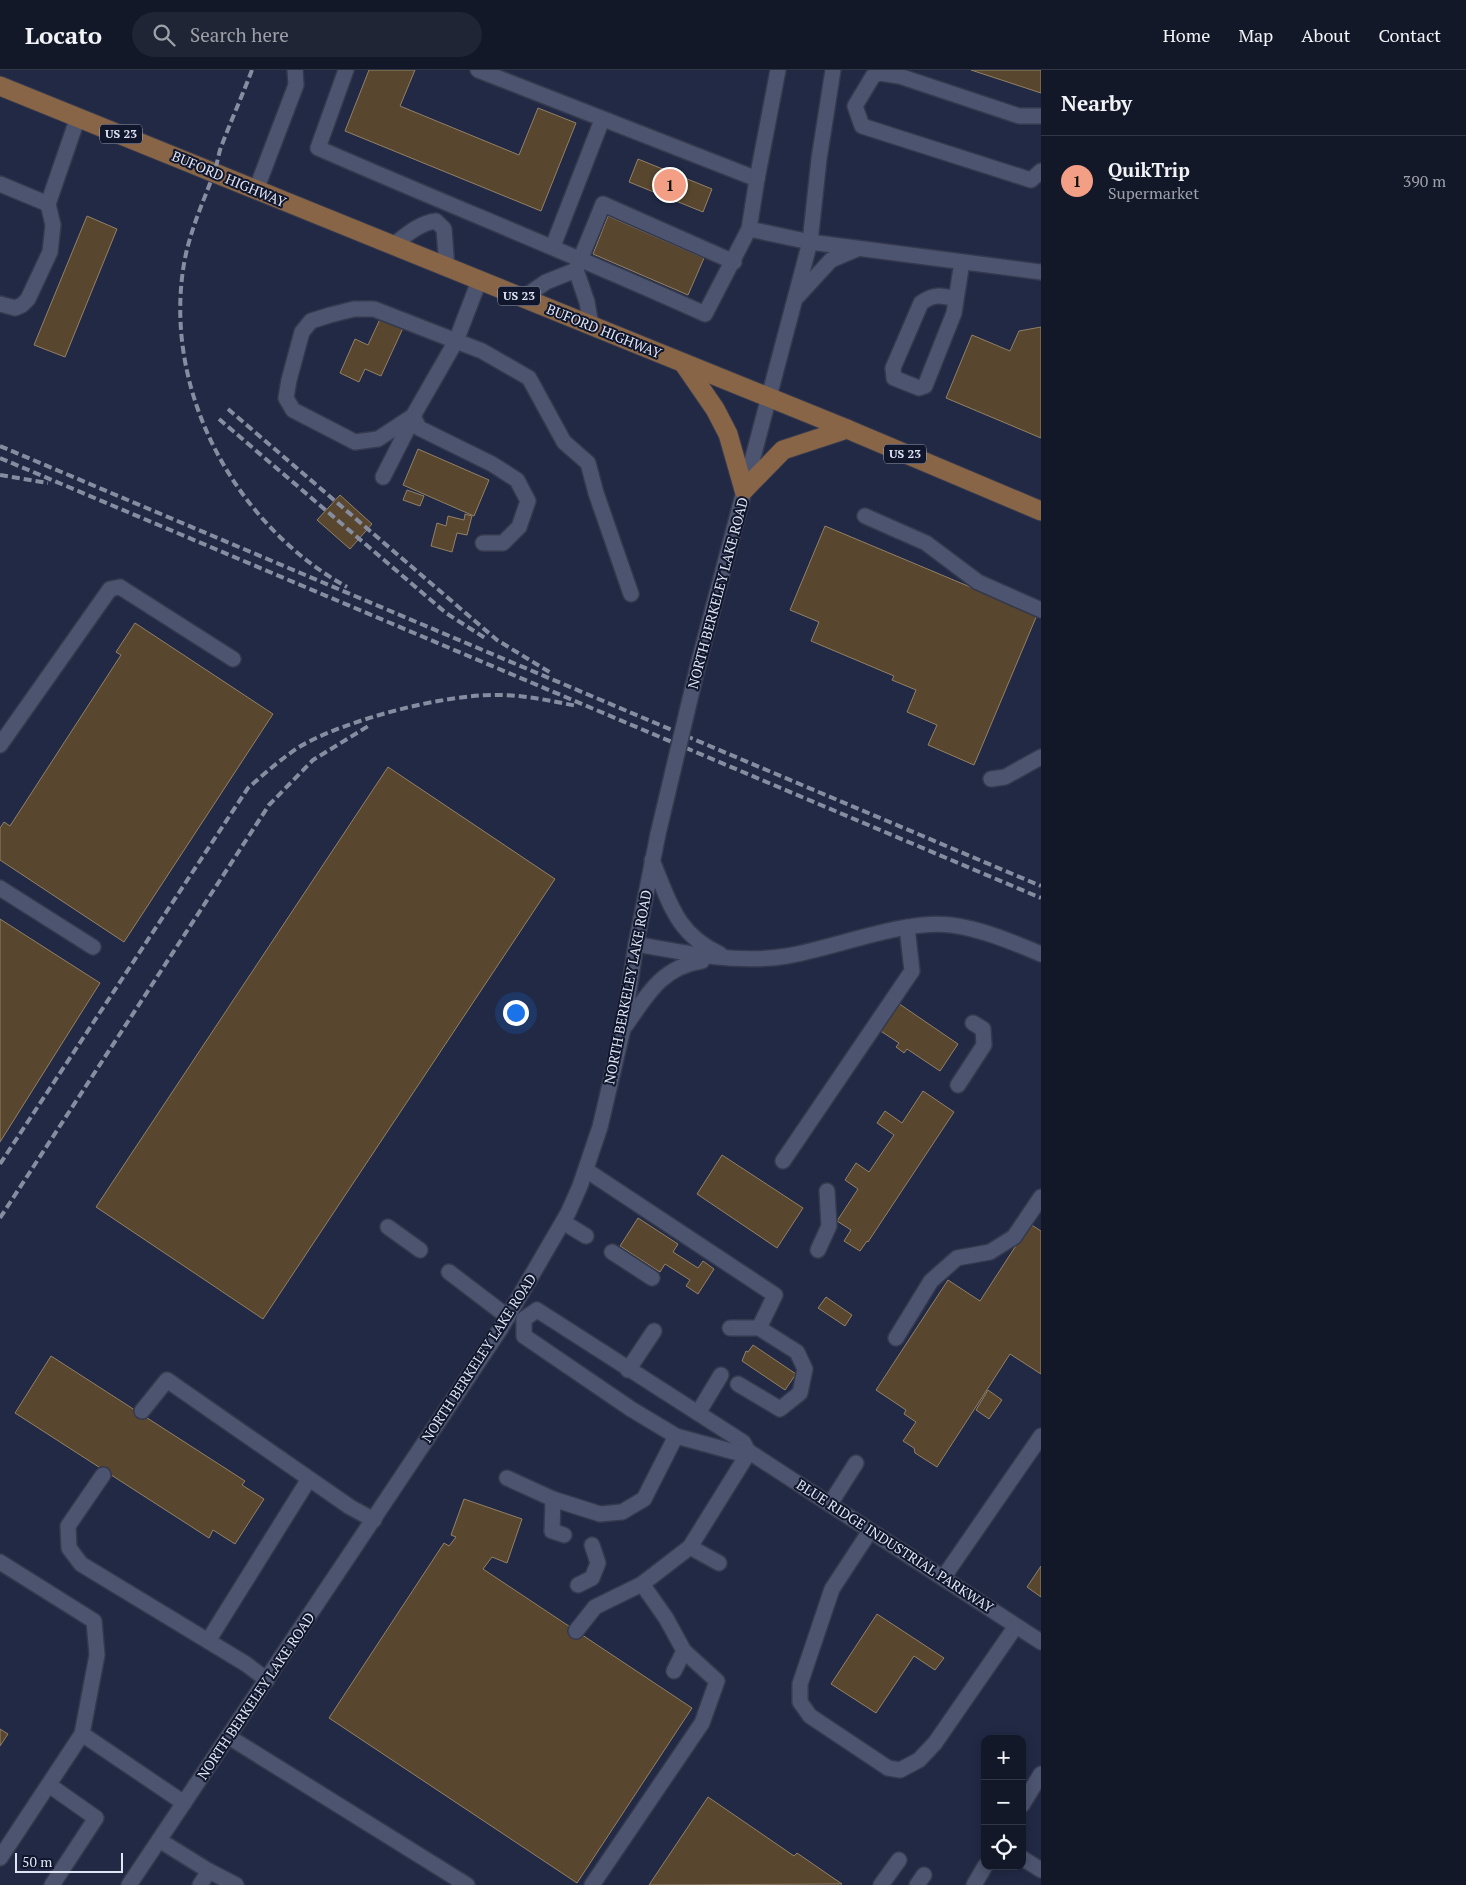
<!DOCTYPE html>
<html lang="en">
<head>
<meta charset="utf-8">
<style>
	:root { --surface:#131829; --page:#202535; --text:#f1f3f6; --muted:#9da0a8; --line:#323746; --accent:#f39f85 }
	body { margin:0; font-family:"PT Serif",serif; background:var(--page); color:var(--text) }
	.controls { position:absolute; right:15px; bottom:15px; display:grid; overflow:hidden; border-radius:10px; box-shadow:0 2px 12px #0003 }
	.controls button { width:45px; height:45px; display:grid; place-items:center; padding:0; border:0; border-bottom:1px solid var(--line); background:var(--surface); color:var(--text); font:25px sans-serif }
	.scale { position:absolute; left:15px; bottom:12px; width:108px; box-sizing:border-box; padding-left:5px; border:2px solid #e0e5f5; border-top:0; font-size:14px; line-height:18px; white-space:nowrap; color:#e0e5f5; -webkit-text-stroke:4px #10162c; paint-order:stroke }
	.you { position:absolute; left:515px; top:942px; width:18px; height:18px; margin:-12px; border:4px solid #fff; border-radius:50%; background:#1a73e8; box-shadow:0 0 0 8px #1a73e833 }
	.badge { display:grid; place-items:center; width:32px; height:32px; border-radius:50%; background:var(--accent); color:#111; font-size:16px; font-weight:700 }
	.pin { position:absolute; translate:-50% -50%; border:2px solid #fff; box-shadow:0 1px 5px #0006 }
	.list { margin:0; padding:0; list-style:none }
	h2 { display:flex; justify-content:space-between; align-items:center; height:65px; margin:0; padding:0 20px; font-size:21px }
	h2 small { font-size:16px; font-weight:400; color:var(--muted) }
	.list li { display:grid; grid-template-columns:32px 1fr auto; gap:15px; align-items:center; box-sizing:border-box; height:90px; padding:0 20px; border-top:1px solid var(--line) }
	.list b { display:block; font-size:19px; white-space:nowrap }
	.list p { margin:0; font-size:16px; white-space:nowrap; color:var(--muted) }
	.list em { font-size:16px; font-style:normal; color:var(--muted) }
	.icon { flex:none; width:28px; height:28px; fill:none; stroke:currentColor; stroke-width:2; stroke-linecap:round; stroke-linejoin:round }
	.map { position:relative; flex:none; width:1041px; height:1815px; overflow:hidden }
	header { display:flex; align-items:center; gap:30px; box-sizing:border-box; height:70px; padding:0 25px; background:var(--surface); border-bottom:1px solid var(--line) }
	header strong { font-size:24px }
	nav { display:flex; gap:28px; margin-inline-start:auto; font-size:18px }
	.search { width:350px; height:45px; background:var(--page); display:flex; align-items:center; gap:12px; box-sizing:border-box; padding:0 18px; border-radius:28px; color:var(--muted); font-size:19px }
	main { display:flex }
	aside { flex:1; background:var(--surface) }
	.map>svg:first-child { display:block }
</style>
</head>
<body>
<header>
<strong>Locato</strong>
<div class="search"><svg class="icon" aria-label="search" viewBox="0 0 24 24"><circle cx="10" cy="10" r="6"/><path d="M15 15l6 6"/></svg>Search here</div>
<nav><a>Home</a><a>Map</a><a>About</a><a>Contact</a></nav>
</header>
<main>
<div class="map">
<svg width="1041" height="1815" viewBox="0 0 1041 1815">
	<rect width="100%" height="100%" fill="#192037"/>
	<path fill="#212945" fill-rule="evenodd" d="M0,0H1041V1815H0ZM985,1669H1022V1796H985Z"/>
	<g fill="#58472e" stroke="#938066">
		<path d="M369,0H415L400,36L519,85L538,38L576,53L541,141L345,61Z"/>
		<path d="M971,0H1041V23Z"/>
		<path d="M638,89L712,119L703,142L629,112Z"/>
		<path d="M87,146L117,159L65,287L34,275Z"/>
		<path d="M608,146L704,188L688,225L593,184Z"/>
		<path d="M381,247L403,258L381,306L365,299L359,312L340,303L355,269L368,275Z"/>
		<path d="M1041,257V368L946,328L972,265L1010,281L1019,261Z"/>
		<path d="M418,379L489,410L474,446L403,415Z"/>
		<path d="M407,420L424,426L420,436L403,430Z"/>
		<path d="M340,425L372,454L350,479L317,450Z"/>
		<path d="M465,444L472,446L467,465L457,463L452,482L431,476L437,453L446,456L448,446L464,450Z"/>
		<path d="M825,456L1037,545L974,695L928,675L937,655L907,642L916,620L892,610L894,606L811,571L819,552L790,540Z"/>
		<path d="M135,553L273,644L124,872L0,790V758L4,752L10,756L121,585L116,582Z"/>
		<path d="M388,697L555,809L263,1249L96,1137Z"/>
		<path d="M0,849L100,913L0,1072Z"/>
		<path d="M898,933L958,974L940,1001L907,979L904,983L896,977L899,973L879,960Z"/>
		<path d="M923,1021L954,1042L868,1172L867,1171L860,1181L844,1171L851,1160L837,1151L858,1119L845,1110L856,1093L869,1102L894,1065L877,1053L885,1041L902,1053Z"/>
		<path d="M722,1085L803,1138L777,1178L697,1124Z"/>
		<path d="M638,1148L678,1174L673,1182L698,1198L703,1191L714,1199L698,1224L686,1216L690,1210L665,1194L660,1202L620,1176Z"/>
		<path d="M1030,1154L1041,1161V1304L1010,1284L937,1397L915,1383L914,1378L903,1371L916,1352L904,1344L906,1340L876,1320L948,1210L980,1231Z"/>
		<path d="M826,1227L852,1245L845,1256L818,1238Z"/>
		<path d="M753,1275L796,1304L785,1320L742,1291L746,1281L748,1282Z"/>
		<path d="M51,1286L245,1411L242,1415L264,1429L235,1474L213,1460L209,1468L15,1343Z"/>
		<path d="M988,1320L1002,1330L989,1349L976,1340Z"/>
		<path d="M464,1429L522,1449L507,1493L492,1487L483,1499L692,1638L577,1813L329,1648L444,1473L449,1476L456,1467L451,1465Z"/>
		<path d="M1041,1496V1527L1027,1517Z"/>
		<path d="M877,1544L944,1588L935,1600L914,1586L876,1643L831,1614Z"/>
		<path d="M0,1659L8,1664L0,1676Z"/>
		<path d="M708,1727L794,1786L797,1783L842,1814L649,1815Z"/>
	</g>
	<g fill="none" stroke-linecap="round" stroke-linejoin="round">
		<defs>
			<g id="minor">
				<path d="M346,0L318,78C446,134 577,186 705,244L749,159L757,109L478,0"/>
				<path d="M1041,46H1019L899,6L879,3L873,6L855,36L862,56L1031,110L1041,101"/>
				<path d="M757,109L778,0"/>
				<path d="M0,114L48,134"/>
				<path d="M256,120L296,15L295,0"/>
				<path d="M749,159L810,172L1041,202"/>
				<path d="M392,176C405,166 419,153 436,151L444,159L447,198"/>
				<path d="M553,176L602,50"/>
				<path d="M479,211L456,271L482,281L529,308L564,372L588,393L596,423L631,524"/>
				<path d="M797,227L831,190L857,179"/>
				<path d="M523,228L546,212L576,200"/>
				<path d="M955,229C941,225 933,224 921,233L893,298L894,308L919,318L925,316L954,243L962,192"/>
				<path d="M0,234L15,238L22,235L28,229L50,182L53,155L48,134L78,47"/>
				<path d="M591,255L587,232L576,200L603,134L734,192"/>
				<path d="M413,346L378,369L355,372L293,340L286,328L289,310L302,262L311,251L330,245L354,239H374L456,271L413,346L419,358L492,394L517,410L528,431L519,457L503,473H483"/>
				<path d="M383,407L413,348"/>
				<path d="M865,446L926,473L978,512L1041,540"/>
				<path d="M699,591L810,172L819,89L833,0"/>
				<path d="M0,675L110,519L120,517L233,589"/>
				<path d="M991,709L1005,707L1041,687"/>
				<path d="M652,790C669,831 676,864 720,884"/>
				<path d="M0,818L93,877"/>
				<path d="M636,874C684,883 738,894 787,886C835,878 905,849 951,855C982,859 1012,872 1041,884"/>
				<path d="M626,955C647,925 662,897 702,891"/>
				<path d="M958,1015L984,975L983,959L973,953"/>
				<path d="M783,1091L912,901L907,857"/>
				<path d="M586,1100L775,1225L759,1258"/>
				<path d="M563,1152L586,1166"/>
				<path d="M388,1157L420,1180"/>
				<path d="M818,1180L829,1156L827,1121"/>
				<path d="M612,1182L652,1208"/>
				<path d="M449,1202L508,1247"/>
				<path d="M524,1249L537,1240L559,1254L743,1372L748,1381L1041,1572"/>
				<path d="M524,1249V1266L631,1339L676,1366L738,1383L748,1381"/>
				<path d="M730,1258H759L797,1282L805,1299L800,1323L780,1339L738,1314"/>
				<path d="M896,1268L931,1211L957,1188L990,1182L1014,1167L1041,1127"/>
				<path d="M628,1300L654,1261"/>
				<path d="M142,1341L167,1310L350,1437L374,1450"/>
				<path d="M698,1343L721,1305"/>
				<path d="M103,1405L68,1456L69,1478L81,1494L246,1594L267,1610"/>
				<path d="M507,1408L553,1429L600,1444L622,1442L644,1429L676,1366"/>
				<path d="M553,1429L552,1461L564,1465"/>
				<path d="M830,1434L856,1393"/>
				<path d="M870,1461L832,1519L800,1614V1632L810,1646L888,1698L900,1700L919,1690L935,1673L1016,1556"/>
				<path d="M690,1477L719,1493"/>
				<path d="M0,1492L94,1551L97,1585L82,1664"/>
				<path d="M943,1508L1041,1366"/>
				<path d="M642,1514L666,1548L684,1581L674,1601"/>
				<path d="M578,1515L592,1508L598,1493L592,1475"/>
				<path d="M576,1561L595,1537L642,1514L690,1477L749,1382"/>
				<path d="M208,1571L309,1409"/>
				<path d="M229,1667L467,1815"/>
				<path d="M49,1715L96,1748L52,1815"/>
				<path d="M1022,1735L1041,1704"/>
				<path d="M159,1770L209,1801L200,1815"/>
				<path d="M0,1788L82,1664L184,1733"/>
				<path d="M1022,1788L1041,1800"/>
				<path d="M209,1801L236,1815"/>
				<path d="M129,1815L501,1258L568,1143L580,1116L600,1057L623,959L636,874L658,764"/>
				<path d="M592,1815L702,1653L717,1611L684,1581"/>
				<path d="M881,1815L899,1790"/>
				<path d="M917,1815L924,1805"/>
				<path d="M974,1815L985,1796"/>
			</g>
			<g id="major">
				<path d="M0,16L847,359L1041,441"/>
				<path d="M684,294L715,339L728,364L744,420"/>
				<path d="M744,420L783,380L847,359"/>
			</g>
		</defs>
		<use href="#minor" stroke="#35394d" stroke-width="18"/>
		<use href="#major" stroke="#35394d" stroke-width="21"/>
		<use href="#minor" stroke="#4c546f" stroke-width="15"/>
		<use href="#major" stroke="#896547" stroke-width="19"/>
		<g stroke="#878da0" stroke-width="4" stroke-dasharray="8 4" stroke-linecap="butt">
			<path d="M252,0C242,26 231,51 221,77C218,86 217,95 214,103C202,135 188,165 183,200C165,326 237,456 347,517"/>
			<path d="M228,339L497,570L551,603"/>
			<path d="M219,349L446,543L485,568"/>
			<path d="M0,376L1041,816"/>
			<path d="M0,388L1041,828"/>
			<path d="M0,405L48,413"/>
			<path d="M0,1094L248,718C264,704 281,689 299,677C345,650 444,624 498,625C525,625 551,631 577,636"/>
			<path d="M0,1148L269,735L313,690L370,655"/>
		</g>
		<defs>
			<path id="minor-bridge" d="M658,764L699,591"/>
		</defs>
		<use href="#minor-bridge" stroke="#35394d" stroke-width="18" stroke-linecap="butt"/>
		<use href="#minor-bridge" stroke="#4c546f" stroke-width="15"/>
	</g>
	<g text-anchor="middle" stroke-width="4" stroke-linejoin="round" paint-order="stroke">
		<g fill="#10162c" stroke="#a2a7b9" stroke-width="1">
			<rect x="100" y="54.5" width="42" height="19" rx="4"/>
			<rect x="498" y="216.5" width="42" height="19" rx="4"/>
			<rect x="884" y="374.5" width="42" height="19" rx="4"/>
		</g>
		<g font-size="12" font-weight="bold" fill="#e0e5f5">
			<text x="121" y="68">US 23</text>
			<text x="519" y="230">US 23</text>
			<text x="905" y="388">US 23</text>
		</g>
		<g font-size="14" fill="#e0e5f5" stroke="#10162c">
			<text transform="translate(229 109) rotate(23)" y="5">BUFORD HIGHWAY</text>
			<text transform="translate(604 261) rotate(22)" y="5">BUFORD HIGHWAY</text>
			<text transform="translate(718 523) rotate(-75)" y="5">NORTH BERKELEY LAKE ROAD</text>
			<text transform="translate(628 917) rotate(-79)" y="5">NORTH BERKELEY LAKE ROAD</text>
			<text transform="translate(479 1288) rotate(-57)" y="5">NORTH BERKELEY LAKE ROAD</text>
			<text transform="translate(895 1476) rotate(33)" y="5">BLUE RIDGE INDUSTRIAL PARKWAY</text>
			<text transform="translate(256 1626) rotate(-56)" y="5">NORTH BERKELEY LAKE ROAD</text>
		</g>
	</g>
</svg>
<div class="controls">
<button>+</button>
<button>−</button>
<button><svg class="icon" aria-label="locate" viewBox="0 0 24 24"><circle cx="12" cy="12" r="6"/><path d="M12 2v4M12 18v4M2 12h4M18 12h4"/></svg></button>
</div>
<div class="scale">50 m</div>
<div class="you"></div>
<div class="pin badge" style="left:670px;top:115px">1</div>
</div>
<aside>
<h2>Nearby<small></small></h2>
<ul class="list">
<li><span class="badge">1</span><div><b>QuikTrip</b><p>Supermarket</p></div><em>390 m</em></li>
</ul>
</aside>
</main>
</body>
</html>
